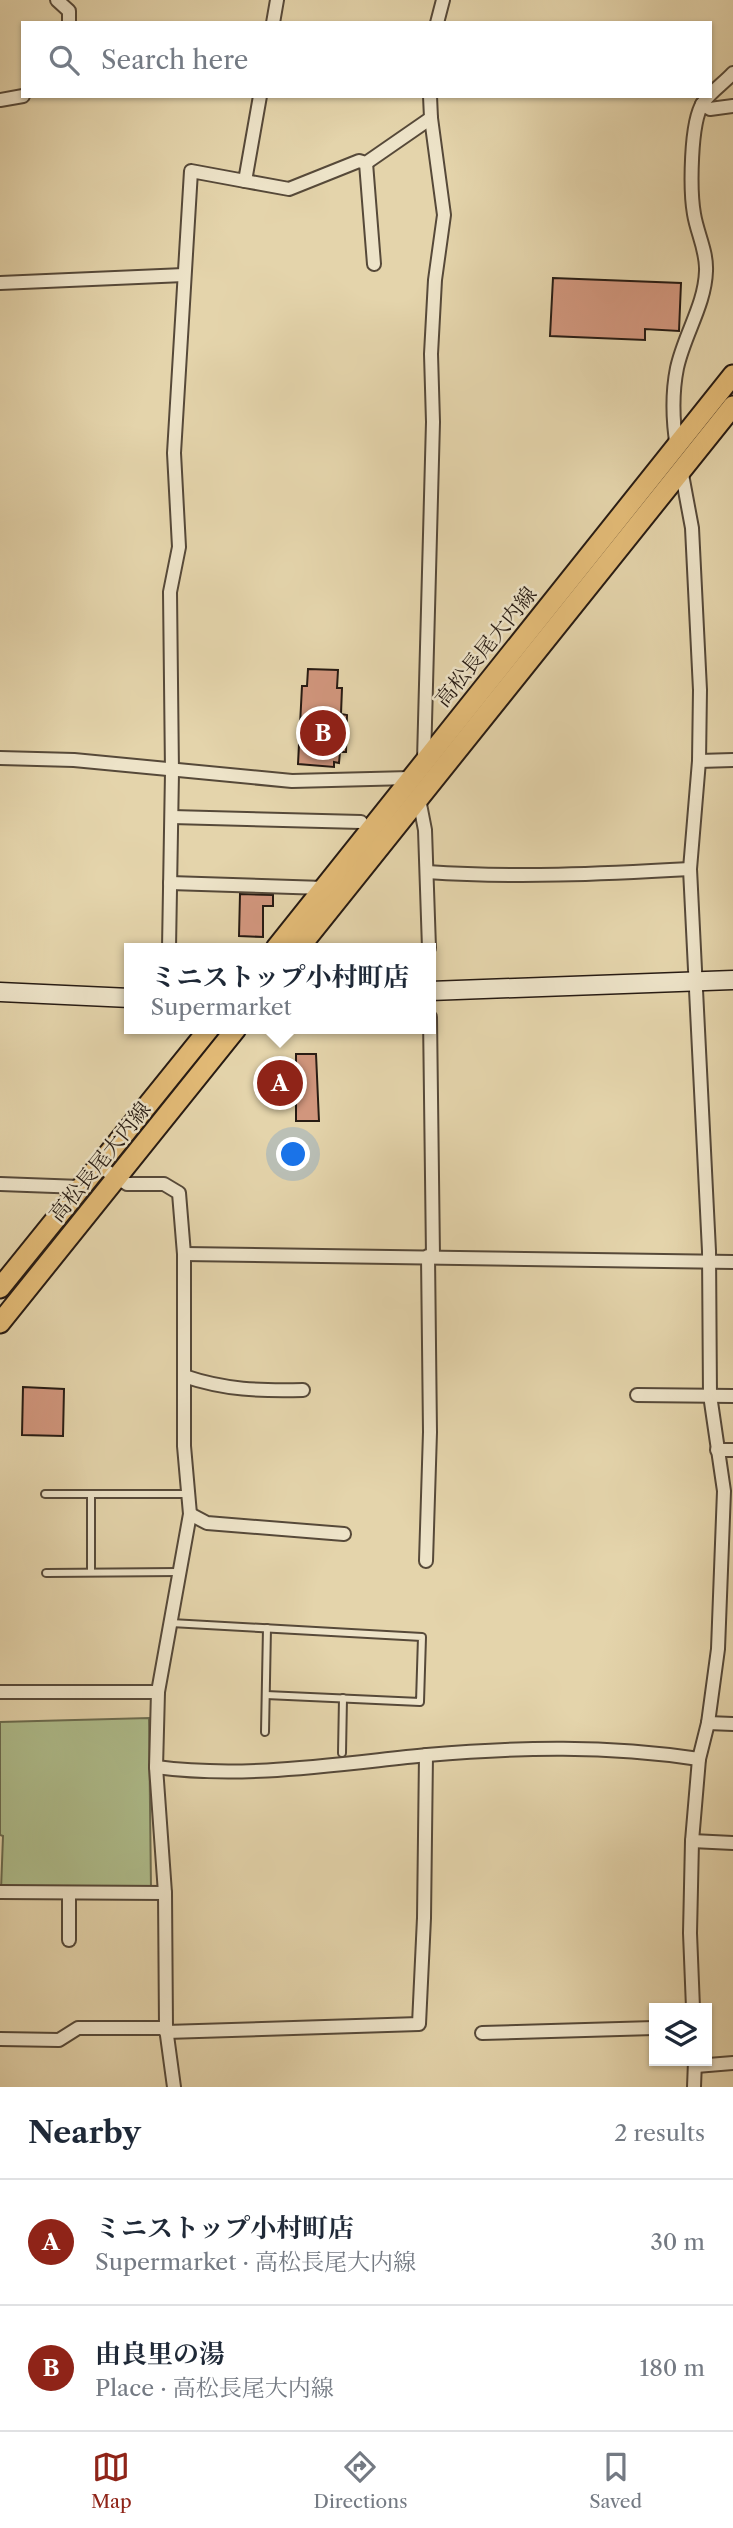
<!DOCTYPE html>
<html lang="en">
<head>
<meta charset="utf-8">
<style>
	:root { --surface:#fff; --page:#f2f2f3; --text:#1f2937; --muted:#747a83; --line:#e0e1e3; --accent:#8f2418 }
	body { margin:0; font-family:"Libre Caslon Text","Noto Serif JP",serif; background:var(--page); color:var(--text) }
	.controls { position:absolute; right:21px; bottom:21px; display:grid; overflow:hidden; border-radius:0px; box-shadow:0 2px 5px #0004 }
	.controls button { width:63px; height:63px; display:grid; place-items:center; padding:0; border:0; border-bottom:2px solid var(--line); background:var(--surface); color:var(--text); font:35px sans-serif }
	.you { position:absolute; left:294px; top:1155px; width:24px; height:24px; margin:-18px; border:5px solid #fff; border-radius:50%; background:#1a73e8; box-shadow:0 0 0 10px #1a73e833 }
	.badge { display:grid; place-items:center; width:46px; height:46px; border-radius:50%; background:var(--accent); color:#fff; font-size:23px; font-weight:700 }
	.pin { position:absolute; translate:-50% -50%; border:4px solid #fff; box-shadow:0 2px 7px #0006 }
	.popup { position:absolute; left:124px; top:943px; width:312px; height:91px; box-sizing:border-box; display:grid; place-content:center; border-radius:0px; background:var(--surface); filter:drop-shadow(0 2px 5px #0005); font-size:23px; white-space:nowrap; color:var(--muted) }
	.popup b { font-size:26px; color:var(--text) }
	.popup::after { content:''; position:absolute; left:50%; top:100%; margin-left:-14px; border:14px solid transparent; border-top-color:var(--surface) }
	.list { margin:0; padding:0; list-style:none }
	h2 { display:flex; justify-content:space-between; align-items:center; height:91px; margin:0; padding:0 28px; font-size:30px }
	h2 small { font-size:23px; font-weight:400; color:var(--muted) }
	.list li { display:grid; grid-template-columns:46px 1fr auto; gap:21px; align-items:center; box-sizing:border-box; height:126px; padding:0 28px; border-top:2px solid var(--line) }
	.list b { display:block; font-size:26px; white-space:nowrap }
	.list p { margin:0; font-size:23px; white-space:nowrap; color:var(--muted) }
	.list em { font-size:23px; font-style:normal; color:var(--muted) }
	.icon { flex:none; width:38px; height:38px; fill:none; stroke:currentColor; stroke-width:2; stroke-linecap:round; stroke-linejoin:round }
	.map { position:relative; flex:none; width:733px; height:2087px; overflow:hidden }
	.search { position:absolute; background:var(--surface); box-shadow:0 2px 5px #0004; left:21px; right:21px; top:21px; height:77px; display:flex; align-items:center; gap:18px; box-sizing:border-box; padding:0 24px; border-radius:0px; color:var(--muted); font-size:26px }
	.sheet { height:343px; background:var(--surface) }
	nav { display:flex; justify-content:space-around; align-items:center; box-sizing:border-box; height:98px; border-top:2px solid var(--line); background:var(--surface); font-size:19px; color:var(--muted) }
	nav a { display:grid; justify-items:center; gap:4px }
	nav .on { color:var(--accent) }
	.map>svg:first-child { display:block }
</style>
</head>
<body>
<div class="map">
<svg width="733" height="2087" viewBox="0 0 733 2087">
	<rect width="100%" height="100%" fill="#e4d4ab"/>
	<filter id="stains"><feTurbulence type="fractalNoise" baseFrequency=".00286" numOctaves="4"/><feColorMatrix values="0 0 0 0 .2 0 0 0 0 .09 0 0 0 0 .02 0 0 0 .5 -.17"/></filter>
	<radialGradient id="worn" r=".72"><stop offset=".6" stop-color="#630" stop-opacity="0"/><stop offset="1" stop-color="#630" stop-opacity=".3"/></radialGradient>
	<path fill="#afbe8d" stroke="#6b6c50" stroke-width="2" d="M149,1718L151,1889L1,1890L3,1836L0,1835V1722Z"/>
	<g fill="#d1967d" stroke="#271b13" stroke-width="2">
		<path d="M553,278L681,283L679,331L645,329V340L550,336Z"/>
		<path d="M308,669L338,670L337,688H342L341,714L347,715L346,752H340L339,763L334,762V767L298,764L302,686H307Z"/>
		<path d="M240,894L273,895V906H263V937L239,936Z"/>
		<path d="M296,1054H316L319,1121H296Z"/>
		<path d="M23,1387L64,1389L63,1436L22,1435Z"/>
	</g>
	<g fill="none" stroke-linecap="round" stroke-linejoin="round">
		<defs>
			<g id="lane">
				<path d="M45,1494H188"/>
				<path d="M91,1494V1572"/>
				<path d="M46,1573L179,1572"/>
				<path d="M171,1623L422,1637L420,1702L266,1695"/>
				<path d="M265,1732L267,1628"/>
				<path d="M342,1753L343,1698"/>
			</g>
			<g id="street">
				<path d="M57,0L69,11V23"/>
				<path d="M273,23L277,0"/>
				<path d="M437,23L443,0"/>
				<path d="M0,100L23,96"/>
				<path d="M702,104L710,109L733,106"/>
				<path d="M366,163L374,264"/>
				<path d="M245,181L289,189L359,161L366,163L431,118L430,96"/>
				<path d="M0,283L184,275"/>
				<path d="M677,448C673,423 672,393 677,368C684,335 705,305 706,271C707,251 697,233 694,214C690,191 690,122 703,103C710,92 724,83 733,73"/>
				<path d="M681,469L692,528L700,690L699,761L690,869L709,1251L710,1395L724,1491L718,1649L708,1723L699,1759L692,1841L690,1933L693,2008"/>
				<path d="M0,758L74,760L292,781L410,778"/>
				<path d="M424,760L433,422L431,354L435,280L444,215L431,118"/>
				<path d="M699,761L733,760"/>
				<path d="M419,799L425,830L429,948"/>
				<path d="M172,817L361,822"/>
				<path d="M427,872C515,878 602,874 690,869"/>
				<path d="M170,883L324,888"/>
				<path d="M169,948L172,772L170,592L179,547L174,453L191,171L245,181L260,96"/>
				<path d="M430,1017L433,1256"/>
				<path d="M99,1166L127,1184H164L179,1193L184,1254V1446L190,1514L158,1692L156,1767L165,1893L166,2028L174,2087"/>
				<path d="M0,1184L81,1187"/>
				<path d="M184,1254L733,1262"/>
				<path d="M184,1376C225,1390 260,1391 303,1390"/>
				<path d="M637,1395L733,1396"/>
				<path d="M717,1450H733"/>
				<path d="M190,1514L207,1523L344,1534"/>
				<path d="M426,1561L430,1432L428,1256"/>
				<path d="M0,1692H158"/>
				<path d="M708,1723L733,1724"/>
				<path d="M156,1767C246,1779 337,1764 427,1755C520,1747 606,1745 699,1759"/>
				<path d="M692,1841L733,1843"/>
				<path d="M0,1892L165,1893"/>
				<path d="M69,1893V1940"/>
				<path d="M166,2032L419,2024L424,1918L426,1755"/>
				<path d="M482,2033L654,2028"/>
				<path d="M0,2039L59,2040L78,2028H166"/>
				<path d="M696,2066L733,2063"/>
				<path d="M694,2087L695,2061"/>
			</g>
			<g id="secondary">
				<path d="M430,991L733,980"/>
				<path d="M0,992L130,998"/>
			</g>
			<g id="primary">
				<path d="M276,948L733,375"/>
				<path d="M299,948L733,406"/>
				<path d="M0,1288L209,1029"/>
				<path d="M0,1323L236,1029"/>
			</g>
		</defs>
		<use href="#lane" stroke="#564939" stroke-width="10"/>
		<use href="#street" stroke="#564939" stroke-width="16"/>
		<use href="#secondary" stroke="#271b13" stroke-width="21"/>
		<use href="#primary" stroke="#271b13" stroke-width="23"/>
		<use href="#lane" stroke="#ede3c8" stroke-width="6"/>
		<use href="#street" stroke="#ede3c8" stroke-width="12"/>
		<use href="#secondary" stroke="#ede3c8" stroke-width="18"/>
		<use href="#primary" stroke="#e2ba76" stroke-width="19"/>
	</g>
	<g text-anchor="middle" stroke-width="5" stroke-linejoin="round" paint-order="stroke">
		<g font-size="21" fill="#271b13" stroke="#ede3c8">
			<text transform="translate(486 647) rotate(-51)" y="7">高松長尾大内線</text>
			<text transform="translate(100 1162) rotate(-51)" y="7">高松長尾大内線</text>
		</g>
	</g>
	<rect width="100%" height="100%" filter="url(#stains)"/>
	<rect width="100%" height="100%" fill="url(#worn)"/>
</svg>
<div class="controls">
<button><svg class="icon" aria-label="layers" viewBox="0 0 24 24"><path d="M12 4l9 5-9 5-9-5zM3 14l9 5 9-5"/></svg></button>
</div>
<div class="you"></div>
<div class="pin badge" style="left:280px;top:1083px">A</div>
<div class="popup"><b>ミニストップ小村町店</b>Supermarket</div>
<div class="pin badge" style="left:323px;top:733px">B</div>
<div class="search"><svg class="icon" aria-label="search" viewBox="0 0 24 24"><circle cx="10" cy="10" r="6"/><path d="M15 15l6 6"/></svg>Search here</div>
</div>
<section class="sheet">
<h2>Nearby<small>2 results</small></h2>
<ul class="list">
<li><span class="badge">A</span><div><b>ミニストップ小村町店</b><p>Supermarket · 高松長尾大内線</p></div><em>30 m</em></li>
<li><span class="badge">B</span><div><b>由良里の湯</b><p>Place · 高松長尾大内線</p></div><em>180 m</em></li>
</ul>
</section>
<nav>
<a class="on"><svg class="icon" aria-label="map" viewBox="0 0 24 24"><path d="M3 6l6-2 6 2 6-2v14l-6 2-6-2-6 2zM9 4v14M15 6v14"/></svg>Map</a>
<a><svg class="icon" aria-label="directions" viewBox="0 0 24 24"><path d="M12 3l9 9-9 9-9-9zM9 14v-3h6M13 9l2 2-2 2"/></svg>Directions</a>
<a><svg class="icon" aria-label="saved" viewBox="0 0 24 24"><path d="M7 4h10v16l-5-4-5 4z"/></svg>Saved</a>
</nav>
</body>
</html>
